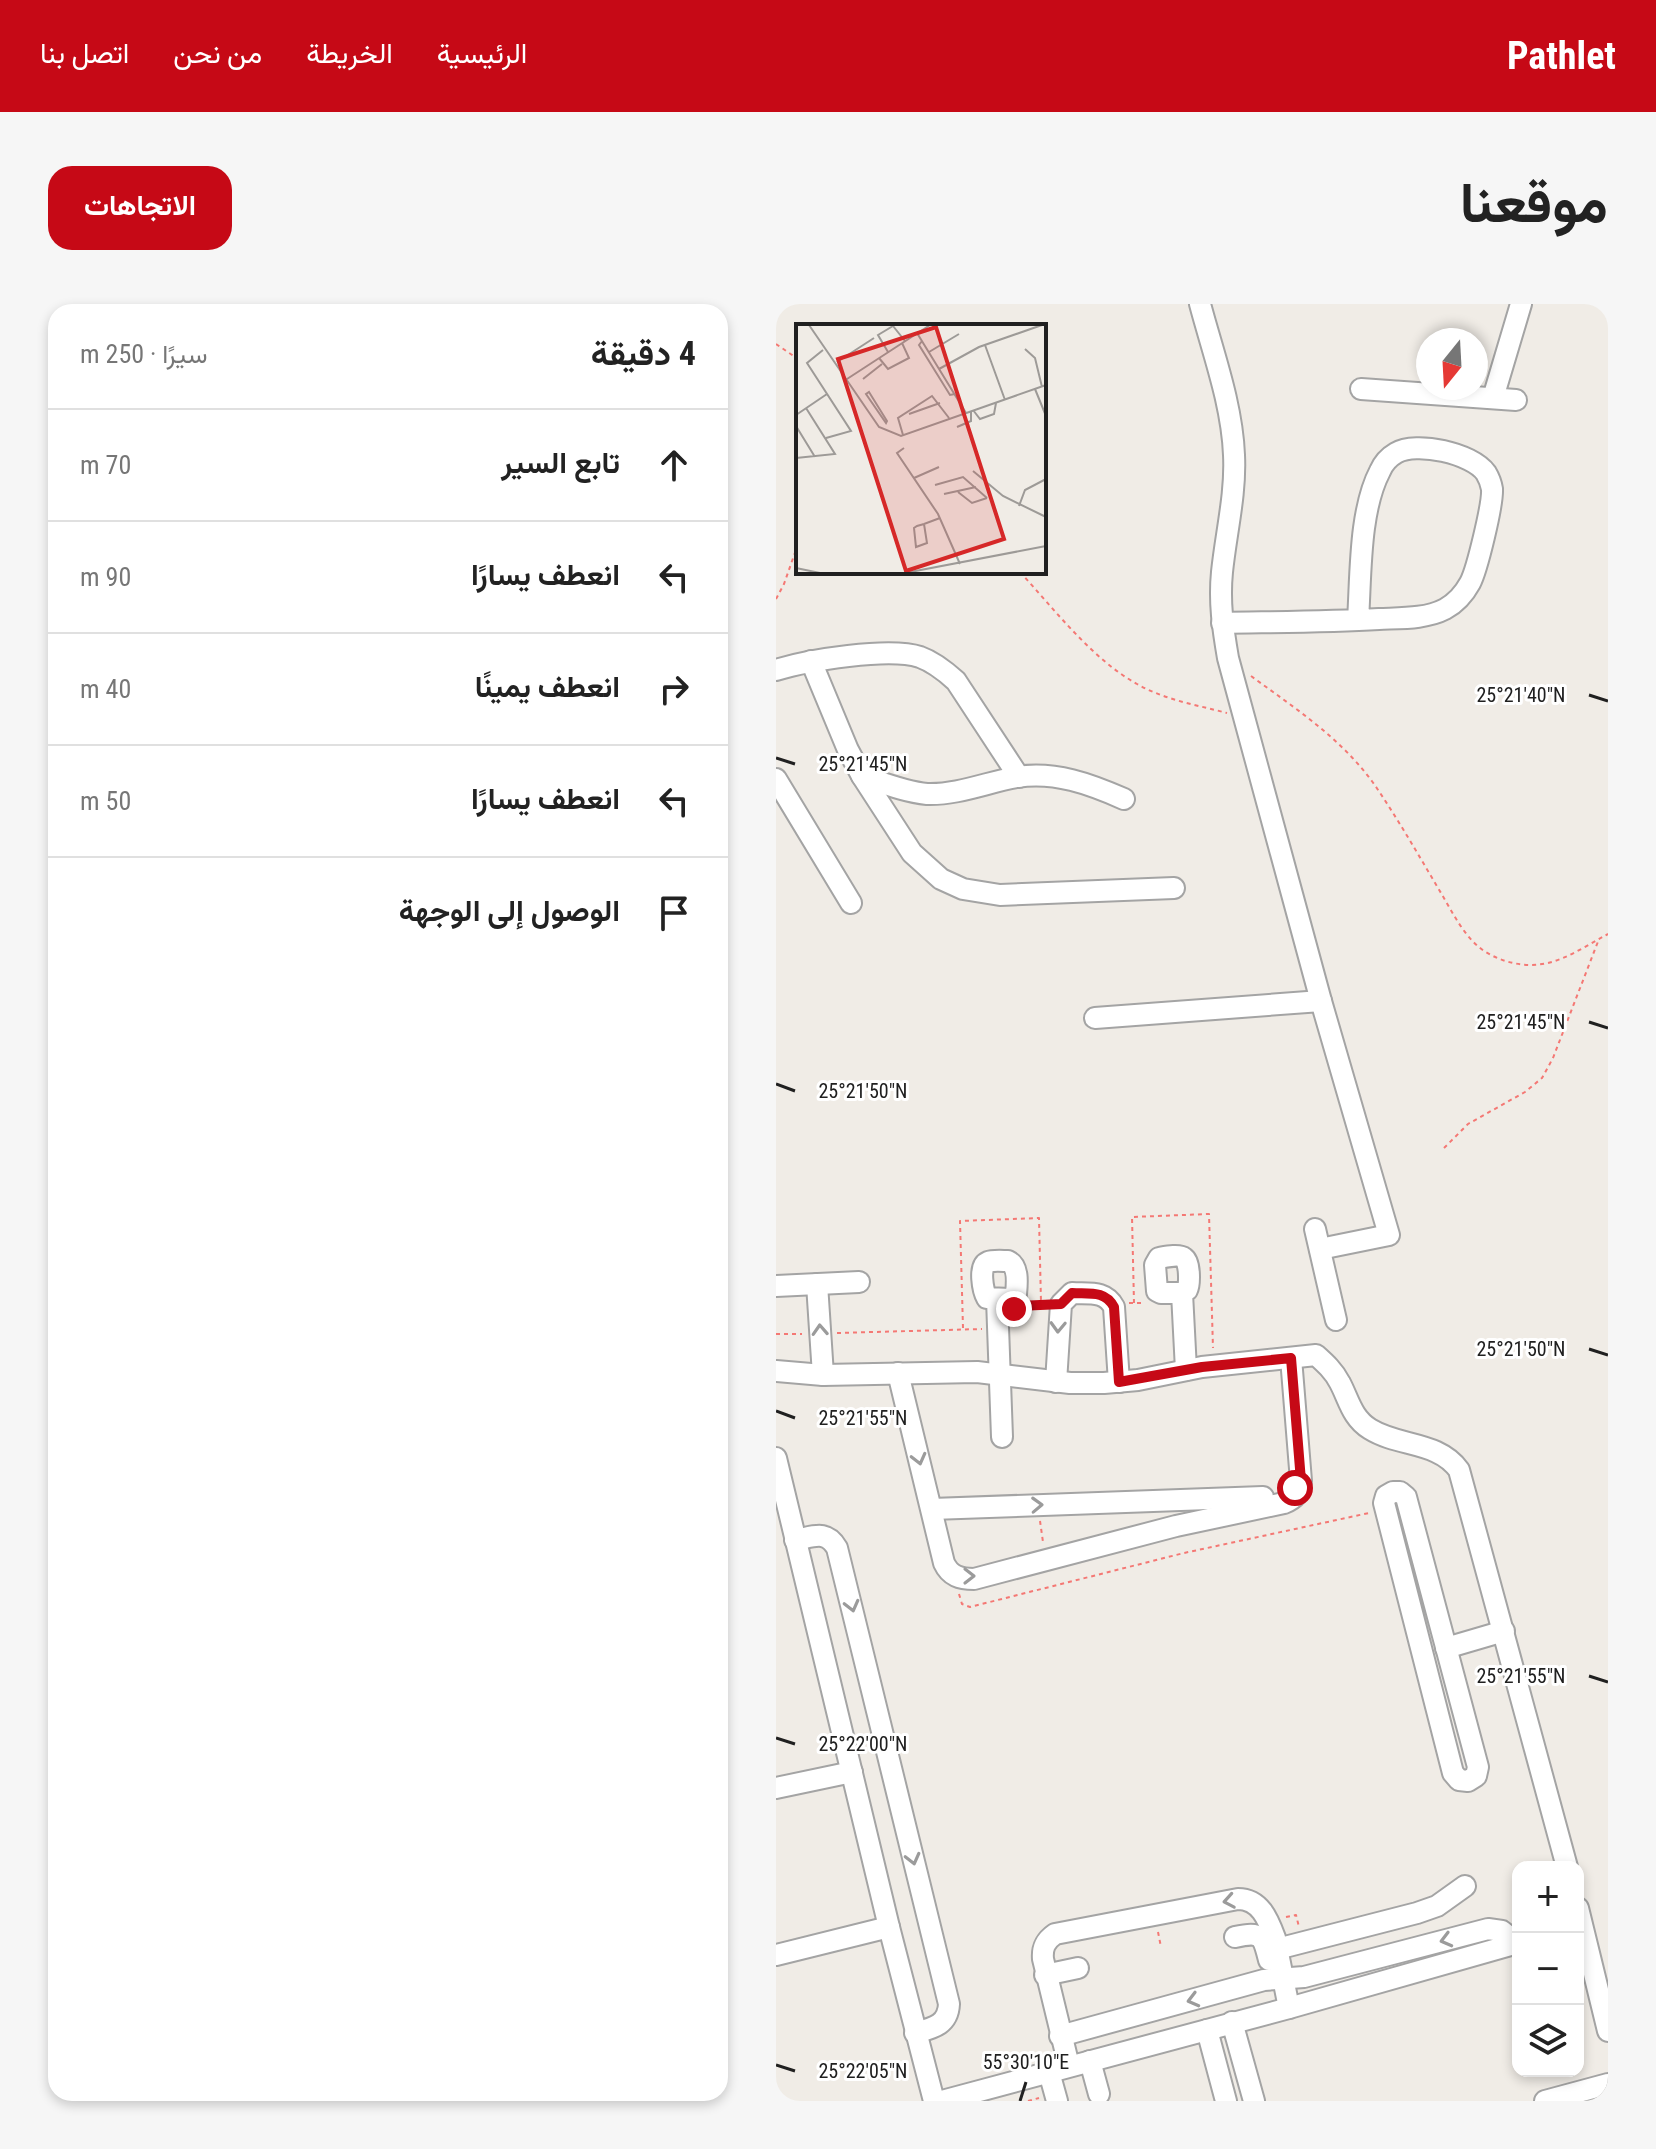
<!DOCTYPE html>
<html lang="ar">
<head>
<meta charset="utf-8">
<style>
	:root { --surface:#fff; --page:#f6f6f6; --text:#222; --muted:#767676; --line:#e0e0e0; --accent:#c60916 }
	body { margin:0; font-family:"Roboto Condensed",Vazirmatn,sans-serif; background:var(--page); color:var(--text); direction:rtl }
	.controls { position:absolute; right:24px; bottom:24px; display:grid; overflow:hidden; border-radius:16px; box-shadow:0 4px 12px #0003 }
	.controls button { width:72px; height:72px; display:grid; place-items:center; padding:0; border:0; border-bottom:2px solid var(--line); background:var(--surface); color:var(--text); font:40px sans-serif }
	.compass { position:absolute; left:640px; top:24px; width:72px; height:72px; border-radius:50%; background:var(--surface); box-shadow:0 4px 12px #0003; rotate:198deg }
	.stop { position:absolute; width:24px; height:24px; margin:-18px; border:6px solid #c60916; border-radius:50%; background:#fff }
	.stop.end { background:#c60916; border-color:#fff; box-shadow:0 2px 8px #0008 }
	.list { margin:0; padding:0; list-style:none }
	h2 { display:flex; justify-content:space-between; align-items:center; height:104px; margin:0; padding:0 32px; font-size:34px }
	h2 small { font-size:26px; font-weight:400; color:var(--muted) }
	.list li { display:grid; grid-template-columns:52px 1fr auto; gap:24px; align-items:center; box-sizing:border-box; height:112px; padding:0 32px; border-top:2px solid var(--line) }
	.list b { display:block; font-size:30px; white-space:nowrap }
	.list em { font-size:26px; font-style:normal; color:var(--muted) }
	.icon { flex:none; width:44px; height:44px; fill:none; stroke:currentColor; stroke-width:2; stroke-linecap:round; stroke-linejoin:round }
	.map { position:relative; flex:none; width:832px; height:1797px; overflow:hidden; direction:ltr; border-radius:24px }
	header { display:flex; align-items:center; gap:48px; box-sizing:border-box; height:112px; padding:0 40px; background:var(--accent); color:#fff }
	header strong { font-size:38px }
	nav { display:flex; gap:44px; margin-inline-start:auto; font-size:28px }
	.intro { display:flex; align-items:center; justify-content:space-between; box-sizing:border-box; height:192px; padding:0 48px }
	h1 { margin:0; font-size:56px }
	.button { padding:20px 36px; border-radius:24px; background:var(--accent); color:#fff; font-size:28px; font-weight:700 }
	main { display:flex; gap:48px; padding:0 48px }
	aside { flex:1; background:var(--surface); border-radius:24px; box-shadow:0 4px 12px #0003 }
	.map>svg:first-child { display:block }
</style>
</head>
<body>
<header>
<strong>Pathlet</strong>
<nav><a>الرئيسية</a><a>الخريطة</a><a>من نحن</a><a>اتصل بنا</a></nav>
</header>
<div class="intro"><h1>موقعنا</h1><a class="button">الاتجاهات</a></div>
<main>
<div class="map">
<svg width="832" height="1797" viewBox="0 0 832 1797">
	<rect width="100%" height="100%" fill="#f0ece6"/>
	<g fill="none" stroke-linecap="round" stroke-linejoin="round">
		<defs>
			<g id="minor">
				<path d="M424,0C437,49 456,100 458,151C460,190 450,229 446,268C443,298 447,325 452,354L545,697L613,931L544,945"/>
				<path d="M585,85L740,96"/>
				<path d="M717,94L745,0"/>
				<path d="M446,319C498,318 551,318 603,315C625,314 650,315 669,305C680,299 688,290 694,279C701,266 717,200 716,185C715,179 713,174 710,169C696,149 640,137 620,149C613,153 607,160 604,167C583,207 585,271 582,316"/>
				<path d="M35,357L72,446L86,472L136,549L165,575L187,585L224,591L398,584"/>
				<path d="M0,366C32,356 113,343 144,353C158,358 169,367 180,377L243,473"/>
				<path d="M86,472C107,479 129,488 151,490C182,491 212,478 241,473C279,467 314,480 348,495"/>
				<path d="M0,475L75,599"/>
				<path d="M319,714L545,697"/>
				<path d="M539,925L560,1016"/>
				<path d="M232,957C243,962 241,980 240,990L234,995L211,994C207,987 202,962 212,958C217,956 227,957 232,957Z"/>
				<path d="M41,980L47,1071"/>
				<path d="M0,982L83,978"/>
				<path d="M406,989H385L381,987L379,961L383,954C389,953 403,950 408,954C414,958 414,980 411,986C410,987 408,988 406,989L410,1066"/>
				<path d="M221,995L226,1133"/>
				<path d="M0,1067L47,1071L201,1068L294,1079H328L362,1076L426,1063L540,1051C549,1059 558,1067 564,1079C573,1096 576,1114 594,1125C623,1143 662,1137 683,1166L791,1563"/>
				<path d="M122,1069L168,1259C174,1272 184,1275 198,1275L400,1222L508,1199C519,1195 524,1189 525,1177L515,1054"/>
				<path d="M280,1078L285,1000L296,989C313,990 329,986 338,1003L343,1078"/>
				<path d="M0,1154L113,1623L158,1797"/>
				<path d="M617,1188H624L630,1193L702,1463L700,1472L692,1477L683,1476L677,1469L608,1199L610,1192Z"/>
				<path d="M156,1205L487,1193"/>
				<path d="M19,1236C37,1233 50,1225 61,1244L173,1700C172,1721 157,1724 139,1729"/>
				<path d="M670,1344L728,1327"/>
				<path d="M0,1484L76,1468"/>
				<path d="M802,1604L832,1727"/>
				<path d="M459,1633C486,1627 487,1632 493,1656"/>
				<path d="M501,1645L641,1609L661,1602L689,1582"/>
				<path d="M0,1651L113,1623"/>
				<path d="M269,1671L302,1664"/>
				<path d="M456,1718L478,1797"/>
				<path d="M431,1726L450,1797"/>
				<path d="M284,1732L488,1676L528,1673L712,1625L726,1627L741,1639"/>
				<path d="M314,1757L323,1790"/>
				<path d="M293,1762L267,1655C266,1644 269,1637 279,1630L462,1595C484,1595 492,1615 499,1634L513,1704"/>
				<path d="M273,1768L281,1797"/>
				<path d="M166,1797L513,1704L742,1639"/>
				<path d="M769,1797L832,1780"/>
			</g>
		</defs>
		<use href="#minor" stroke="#a4a4a4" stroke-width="24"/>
		<g stroke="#f47874" stroke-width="2" stroke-dasharray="4 4" stroke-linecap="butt">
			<path d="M0,40L22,55"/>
			<path d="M244,268C279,306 316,355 361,380C389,396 421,401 451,409"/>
			<path d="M0,295L8,280L22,240"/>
			<path d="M475,372C520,405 565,434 598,480C622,515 643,552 665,589C677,609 688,633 708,647C727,659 750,664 772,659C793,654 813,640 832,630"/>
			<path d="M668,844L692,820L749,788L766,774L777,754L823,635"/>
			<path d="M353,999H367"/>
			<path d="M358,999L356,913L433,910L437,1044"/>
			<path d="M254,1001L268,1000"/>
			<path d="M187,1024L184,917L263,914L265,998"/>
			<path d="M61,1029L206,1025"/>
			<path d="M0,1030H26"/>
			<path d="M264,1217L267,1238"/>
			<path d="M183,1290L186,1300L194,1303L408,1249L593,1209"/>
			<path d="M510,1613L520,1611L523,1623"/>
			<path d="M382,1628L385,1643"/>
			<path d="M252,1797L263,1794"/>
		</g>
		<use href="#minor" stroke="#fff" stroke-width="20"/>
	</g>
	<defs><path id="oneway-chevron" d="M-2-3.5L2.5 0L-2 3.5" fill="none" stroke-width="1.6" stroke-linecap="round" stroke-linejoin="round" transform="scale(2)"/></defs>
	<g stroke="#9b9b9b">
		<use href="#oneway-chevron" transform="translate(282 1023) rotate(92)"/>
		<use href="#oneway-chevron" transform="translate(44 1026) rotate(-93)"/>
		<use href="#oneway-chevron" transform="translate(143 1155) rotate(76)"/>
		<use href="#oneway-chevron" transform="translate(261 1201) rotate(-2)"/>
		<use href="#oneway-chevron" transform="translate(193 1272)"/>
		<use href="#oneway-chevron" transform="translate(76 1302) rotate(76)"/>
		<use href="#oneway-chevron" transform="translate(137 1555) rotate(76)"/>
		<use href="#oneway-chevron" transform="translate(453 1597) rotate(170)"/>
		<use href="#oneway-chevron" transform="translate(670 1636) rotate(165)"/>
		<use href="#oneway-chevron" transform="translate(417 1696) rotate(165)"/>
	</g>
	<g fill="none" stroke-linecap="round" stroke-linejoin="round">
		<path stroke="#c60916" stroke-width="10" d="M238,1005L243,1002L285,1000L296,989C313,990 329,986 338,1003L343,1078L426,1063L515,1054L525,1177L519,1184"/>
	</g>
	<path fill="none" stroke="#202020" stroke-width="3" d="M813,391L832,397M0,454L19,460M813,718L832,724M0,780L19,787M813,1045L832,1051M0,1107L19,1114M813,1372L832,1378M0,1434L19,1440M0,1761L19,1767M244,1797L250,1778"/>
	<g transform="translate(20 20)">
		<rect width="250" height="250" fill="#f0ece6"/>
		<path fill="none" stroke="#9d9a97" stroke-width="2" d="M13,1L83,103L105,112L250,61M121,9L170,89M126,17L123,21L154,71L159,70M189,21L209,76M229,25L239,34L246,63M27,26L11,39L55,107L30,114M92,28L82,11L97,2L109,17M133,28L163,10M83,34L92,45L113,34L106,19M41,38L78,14M143,45L183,23L246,1M51,55L134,1M67,55L86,40M239,65L250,92M73,68L91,97L90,99L70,70ZM177,86L184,95L198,90L200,79M113,90L144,79M0,91L31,70M0,102L19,133M161,103L175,97V88M107,111L102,94L136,72L153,94M108,124L101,129L142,190L164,240M0,134L39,130L10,84M177,147L207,172L250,193M118,154L143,143M139,161L167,153L191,174M162,168L176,179L191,174M148,170L180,163M223,182L229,166L250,155M128,200L131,219L120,223L118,204L121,202L128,200L144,194M0,244L24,249M109,249L250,222"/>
		<path fill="#d62828" fill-opacity="0.15" stroke="#d62828" stroke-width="4" d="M140,3L208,215L110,247L42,35Z"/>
		<rect width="250" height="250" fill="none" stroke="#202020" stroke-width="4"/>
	</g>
	<g font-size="20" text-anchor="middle" fill="#202020" stroke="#fff" stroke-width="6" stroke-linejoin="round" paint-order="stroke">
		<text x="745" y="398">25°21'40"N</text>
		<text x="87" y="467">25°21'45"N</text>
		<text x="745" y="725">25°21'45"N</text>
		<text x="87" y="794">25°21'50"N</text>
		<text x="745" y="1052">25°21'50"N</text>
		<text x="87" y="1121">25°21'55"N</text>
		<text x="745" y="1379">25°21'55"N</text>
		<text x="87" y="1447">25°22'00"N</text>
		<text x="250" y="1765">55°30'10"E</text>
		<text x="87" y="1774">25°22'05"N</text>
	</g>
</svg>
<div class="controls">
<button>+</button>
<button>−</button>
<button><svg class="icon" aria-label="layers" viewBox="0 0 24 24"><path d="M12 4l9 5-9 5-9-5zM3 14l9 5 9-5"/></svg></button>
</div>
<svg class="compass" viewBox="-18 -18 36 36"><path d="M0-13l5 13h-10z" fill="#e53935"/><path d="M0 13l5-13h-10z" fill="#767676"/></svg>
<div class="stop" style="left:519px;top:1184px"></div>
<div class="stop end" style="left:238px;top:1005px"></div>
</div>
<aside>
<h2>4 دقيقة<small>سيرًا · 250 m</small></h2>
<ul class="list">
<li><svg class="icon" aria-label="ahead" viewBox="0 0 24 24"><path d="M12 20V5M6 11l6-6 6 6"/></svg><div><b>تابع السير</b></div><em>70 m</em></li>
<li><svg class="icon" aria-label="left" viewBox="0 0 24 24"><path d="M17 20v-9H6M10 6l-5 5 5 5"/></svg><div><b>انعطف يسارًا</b></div><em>90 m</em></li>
<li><svg class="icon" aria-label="right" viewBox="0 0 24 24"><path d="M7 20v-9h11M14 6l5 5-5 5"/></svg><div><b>انعطف يمينًا</b></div><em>40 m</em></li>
<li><svg class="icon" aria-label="left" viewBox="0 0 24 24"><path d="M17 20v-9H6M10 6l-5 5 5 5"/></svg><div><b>انعطف يسارًا</b></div><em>50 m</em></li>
<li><svg class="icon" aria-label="arrive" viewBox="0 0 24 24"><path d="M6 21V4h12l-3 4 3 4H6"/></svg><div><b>الوصول إلى الوجهة</b></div></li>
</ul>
</aside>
</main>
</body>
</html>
